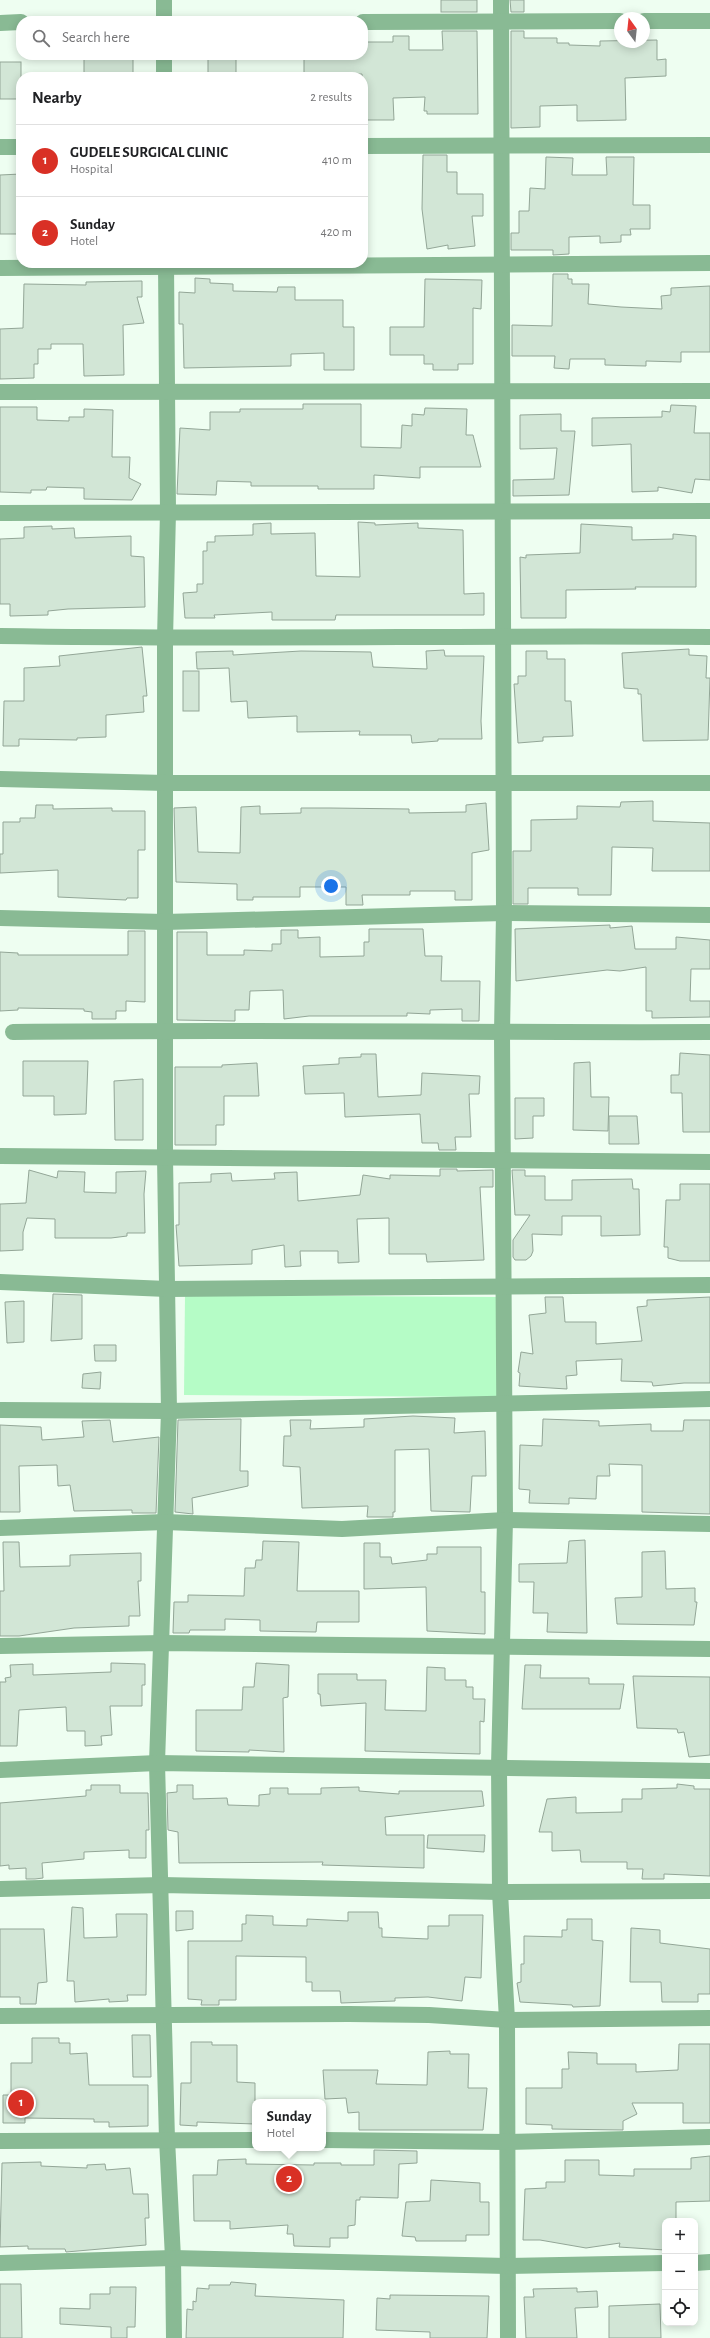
<!DOCTYPE html>
<html lang="en">
<head>
<meta charset="utf-8">
<style>
	:root { --surface:#fff; --page:#f6f6f6; --text:#202124; --muted:#757577; --line:#e0e0e0; --accent:#d93025 }
	body { margin:0; font-family:"Alegreya Sans",sans-serif; background:var(--page); color:var(--text) }
	.controls { position:absolute; right:12px; bottom:12px; display:grid; overflow:hidden; border-radius:8px; box-shadow:0 2px 10px #0003 }
	.controls button { width:36px; height:36px; display:grid; place-items:center; padding:0; border:0; border-bottom:1px solid var(--line); background:var(--surface); color:var(--text); font:20px sans-serif }
	.compass { position:absolute; left:614px; top:12px; width:36px; height:36px; border-radius:50%; background:var(--surface); box-shadow:0 2px 10px #0003; rotate:345deg }
	.you { position:absolute; left:331px; top:886px; width:14px; height:14px; margin:-10px; border:3px solid #fff; border-radius:50%; background:#1a73e8; box-shadow:0 0 0 6px #1a73e833 }
	.badge { display:grid; place-items:center; width:26px; height:26px; border-radius:50%; background:var(--accent); color:#fff; font-size:13px; font-weight:700 }
	.pin { position:absolute; translate:-50% -50%; border:2px solid #fff; box-shadow:0 1px 4px #0006 }
	.popup { position:absolute; left:252px; top:2099px; width:74px; height:52px; box-sizing:border-box; display:grid; place-content:center; border-radius:8px; background:var(--surface); filter:drop-shadow(0 1px 3px #0005); font-size:13px; white-space:nowrap; color:var(--muted) }
	.popup b { font-size:15px; color:var(--text) }
	.popup::after { content:''; position:absolute; left:50%; top:100%; margin-left:-8px; border:8px solid transparent; border-top-color:var(--surface) }
	.list { margin:0; padding:0; list-style:none }
	h2 { display:flex; justify-content:space-between; align-items:center; height:52px; margin:0; padding:0 16px; font-size:17px }
	h2 small { font-size:13px; font-weight:400; color:var(--muted) }
	.list li { display:grid; grid-template-columns:26px 1fr auto; gap:12px; align-items:center; box-sizing:border-box; height:72px; padding:0 16px; border-top:1px solid var(--line) }
	.list b { display:block; font-size:15px; white-space:nowrap }
	.list p { margin:0; font-size:13px; white-space:nowrap; color:var(--muted) }
	.list em { font-size:13px; font-style:normal; color:var(--muted) }
	.icon { flex:none; width:22px; height:22px; fill:none; stroke:currentColor; stroke-width:2; stroke-linecap:round; stroke-linejoin:round }
	.map { position:relative; flex:none; width:710px; height:2338px; overflow:hidden }
	.search { position:absolute; background:var(--surface); box-shadow:0 2px 10px #0003; left:16px; top:16px; width:352px; height:44px; display:flex; align-items:center; gap:10px; box-sizing:border-box; padding:0 14px; border-radius:16px; color:var(--muted); font-size:15px }
	.panel { position:absolute; background:var(--surface); box-shadow:0 2px 10px #0003; left:16px; top:72px; width:352px; height:196px; border-radius:16px }
	.map>svg:first-child { display:block }
</style>
</head>
<body>
<div class="map">
<svg width="710" height="2338" viewBox="0 0 710 2338">
	<rect width="100%" height="100%" fill="#eefef1"/>
	<path fill="#b5fcc6" d="M185,1295L499,1297L498,1397L184,1395Z"/>
	<g fill="#d2e6d6" stroke="#93a697">
		<rect x="441" y="0" width="36" height="12"/>
		<path d="M510,0H524V12H511Z"/>
		<path d="M442,31H477L478,114H427V111H424L425,97L393,98L394,120H363L362,74L304,75V55H363V42H393V36H409V50H443Z"/>
		<path d="M511,31H524V38H557V43H569V45L600,46V41L657,40V60L666,59V76L625,78L626,120L577,121V105L540,106V127L511,128Z"/>
		<rect x="84" y="55" width="49" height="22"/>
		<rect x="208" y="55" width="28" height="22"/>
		<rect x="0" y="62" width="21" height="37"/>
		<path d="M423,155H447V172H457V194H483V216H472L475,246L448,249V245L427,249L422,209Z"/>
		<path d="M546,157L573,158L572,175H607L606,157H634L633,205H650V229H630L631,235H621V242L600,243V236L569,237V254L553,255V250H511V233H519V211H529L530,188L545,189Z"/>
		<path d="M21,174V234H0V175Z"/>
		<path d="M553,274H568V279H572V284H589L588,304L621,307L662,309L661,296L671,295V288L710,286V352H681V362L646,361V366L605,365V359H570L569,369L554,368L555,356H512V325L552,326Z"/>
		<path d="M195,278L210,279V283L233,284V291L277,292L278,287H295V300H343V327H354V370H324V353L291,354V366L184,368L183,324H179V292L195,293Z"/>
		<path d="M425,279L482,280L481,309L473,308V364H458V370H433V364H424V355H390V327H424Z"/>
		<path d="M142,281V297H137L144,323L123,325L124,375L84,376L83,344H51V349H38V364H34V378L0,379V329L23,328L24,284L86,285V282Z"/>
		<path d="M303,404H361V447L401,448L402,425L412,426V414L424,415L425,408L467,409L466,435H473L481,467H420V478L374,475V489H318V486H251V482L217,481L216,495L177,494L180,428L210,430V412H240V409H303Z"/>
		<path d="M671,405L696,406L694,433H710V480L695,479L692,493L658,487V491L632,492L631,444L592,446V418L662,417V411L670,412Z"/>
		<path d="M0,407H37V420L69,421V417H84V409L113,410L112,457H130L129,478L141,484L132,500L84,499V488L47,487L46,490H31V493L0,492Z"/>
		<path d="M561,414V431H575L569,495L513,496V480L554,479L557,448L520,449V415Z"/>
		<path d="M358,522L375,523V525L418,523V528L463,530L464,594L484,593V615H336L335,620H272V612L214,615L215,618H185L183,593L197,592V584H203V551H207V542H215V536L253,535V524L271,523V534L315,533L316,576L360,577Z"/>
		<path d="M581,524L632,527V540L673,539V534L696,536V587H635L636,589L566,590V618H521L520,557L526,558V555L580,553Z"/>
		<path d="M52,526V529L74,528L75,538L131,536V556L144,557L145,607L68,609L48,611V615L10,616V604H0V539L24,538V527Z"/>
		<path d="M142,647L147,696H143L144,712L106,715V737L77,738V740L19,739V746H3L4,701H24V668L60,666L59,656Z"/>
		<path d="M689,649V655L707,656L706,678H710L708,740L643,741L641,694H638V689L624,688L622,653Z"/>
		<path d="M444,650L445,656H484L481,721L482,739H438V741L412,743L411,735H359L360,731L297,732V716L248,718L247,701L231,702L229,668L197,669L196,652L233,651V655L301,651L371,652L373,667L427,669L426,651Z"/>
		<path d="M526,651H547V659H565V701H571L573,736L543,737V741L518,743L514,684H518V676H526Z"/>
		<rect x="183" y="671" width="16" height="40"/>
		<path d="M653,801V821L710,823V871H652L653,848L612,847L611,895H578V888H528V904H513V851H531V820L577,819V806L620,807L621,802Z"/>
		<path d="M486,803L489,850L472,853V900H455V891H410V895H362L363,905H346V887H300V897H253V900H237V884L176,882L174,808L196,807L198,852L240,853L241,807L260,806V814L301,813V808H330L409,809V813L466,812V805Z"/>
		<path d="M36,805H53V809L112,808V811H145V850H138V898H127L126,900L58,897V870L0,873V854H3V822H20V818H35Z"/>
		<path d="M610,925V928L632,926L635,949H676V937L710,940V969H691L690,1001H710V1017L652,1018V1011H646V967L620,971L607,970L516,981L515,929Z"/>
		<path d="M369,929H423L425,956H442L441,981H480L479,1021H462V1009L430,1010V1014L407,1013V1016H309L284,1019L283,990L250,991L249,1010H235V1021L177,1020V932H207V955H244V950L272,951V944H281V930H298V938L320,937V957L364,956V942H369Z"/>
		<path d="M128,931H145V1002L126,1001V1011H116V1019H92V1012L84,1011V1009L18,1008V1010L0,1011V952L18,953V955H128Z"/>
		<path d="M680,1053L710,1055V1132H683L682,1093H671V1075H679Z"/>
		<path d="M361,1054H376L378,1097L421,1095L422,1073L480,1076L479,1094H469L471,1137H455L456,1150H439L438,1143H422L420,1114L345,1117L344,1093L305,1094L303,1066L339,1064V1058L361,1057Z"/>
		<path d="M23,1061H88L86,1114L54,1115V1096H23Z"/>
		<path d="M590,1062L591,1097H609L608,1131L573,1130L574,1063Z"/>
		<path d="M257,1063L259,1096H224V1125H216V1145H175V1067H222V1065Z"/>
		<path d="M143,1079V1140H115L114,1081Z"/>
		<path d="M515,1098H544V1116H533V1138L515,1139Z"/>
		<path d="M609,1116H637L639,1144H609Z"/>
		<path d="M440,1169H457V1171L493,1170V1187H480L484,1260L427,1262L426,1254H389V1218L357,1219L359,1262L338,1263V1251H300L301,1266L285,1267L284,1245L252,1250V1264L179,1266L176,1225H179V1183L211,1182V1174L231,1173L232,1181L275,1179L274,1173L297,1172L298,1201L360,1195L363,1175L390,1179V1175L440,1176Z"/>
		<path d="M29,1170L57,1178L58,1171L85,1172L84,1192L116,1193V1172L146,1171L144,1194L145,1233H127V1236L111,1238H55V1219L27,1218L23,1232V1250L0,1251V1204L26,1203Z"/>
		<path d="M512,1170H525V1176H545V1200H572V1180L632,1179L633,1189H639L640,1235L601,1236V1216H562V1235L532,1234L533,1251L531,1256L526,1260H515L513,1257V1240L530,1215H515Z"/>
		<path d="M680,1184H710V1261H680L668,1258V1247H664L666,1200H680Z"/>
		<path d="M53,1294L82,1295V1339L51,1341Z"/>
		<path d="M545,1297H563L565,1322H596V1344L642,1341L637,1307L647,1306V1300L710,1297V1383H684L653,1386L652,1382L621,1381L622,1359L576,1361L577,1375L566,1376L567,1389L519,1386L520,1373L518,1372L521,1352L533,1354L529,1315L546,1313Z"/>
		<path d="M24,1301V1342L7,1343L5,1302Z"/>
		<path d="M94,1345H116V1361H95Z"/>
		<path d="M101,1372L100,1389L82,1388L83,1374Z"/>
		<path d="M413,1416L455,1418L454,1433L485,1431L486,1476H472L470,1512L431,1511L429,1449L395,1450V1512H393V1517H367L368,1506L302,1508L300,1467L283,1466L284,1436H291L290,1420H311L310,1429L364,1427V1419Z"/>
		<path d="M241,1419L240,1471H248V1486L192,1498L193,1514L175,1512L178,1420Z"/>
		<path d="M543,1419L599,1421V1426L651,1424V1431H683L684,1420H710V1514L642,1512V1465L609,1464L610,1476H597L596,1499L569,1498V1504L529,1503L530,1490L519,1489L520,1445L542,1446Z"/>
		<path d="M110,1420L113,1442L159,1437L156,1513H132V1510L74,1511L70,1485L58,1486L57,1465L19,1466L20,1512H0V1425L41,1427L42,1440L84,1437L82,1421Z"/>
		<path d="M585,1540L587,1633L547,1632L548,1613H533L534,1582H519V1564L567,1563L569,1541Z"/>
		<path d="M263,1541L299,1542L297,1591H359V1622H317L316,1632L260,1631V1620L225,1619V1630H190L189,1633H173L174,1602H188V1595L244,1596L245,1568H255L256,1560H262Z"/>
		<path d="M3,1542H19L20,1567L70,1566V1555L141,1553V1581H138L140,1616H129V1626L74,1628L19,1636H0V1591H4Z"/>
		<path d="M364,1543H380V1557H391L392,1564L427,1560V1554H437V1547H481V1592H485V1634L427,1631L426,1587L364,1589Z"/>
		<path d="M665,1551L666,1589L695,1588V1602H697L694,1625L617,1624L615,1598L642,1597V1552Z"/>
		<path d="M111,1663L145,1664V1685H142V1706H110L112,1735L101,1736L102,1745L85,1746V1731H67L66,1707L19,1710L17,1746H0V1682H6L5,1678L11,1677L10,1665L33,1664V1675L111,1672Z"/>
		<path d="M256,1663L289,1665L288,1697L283,1698L284,1752L249,1750V1752L196,1751V1710H242L243,1687H254Z"/>
		<path d="M525,1665H541L540,1678H589V1684H624L620,1709H522Z"/>
		<path d="M427,1667L445,1668V1680H466V1687H473V1699H485L484,1722L480,1721V1754L365,1751L366,1703L321,1706L320,1694H318V1674H357V1680H386L385,1710L426,1711Z"/>
		<path d="M633,1676L710,1677V1755L689,1757L684,1732L678,1733L677,1729L637,1728Z"/>
		<path d="M677,1784L694,1786V1789H710V1876L664,1874V1879H642L643,1869H627V1862H581L580,1850L552,1851V1832H539L547,1799L576,1797V1813L622,1812V1799H642V1789L677,1788Z"/>
		<path d="M91,1785H120V1793H148L149,1830H146V1858H129V1850L84,1852V1859L42,1863L43,1878L35,1879H26V1868L9,1869V1865L0,1866V1803L86,1796V1790H91Z"/>
		<path d="M177,1785H193V1799L227,1798L228,1805L259,1806V1795L270,1794V1788H288V1794H321V1788L359,1787V1791L399,1794V1791H482L484,1806L385,1817L386,1835H424V1868L322,1865L323,1862L179,1863L178,1832L168,1830L167,1793L177,1792Z"/>
		<path d="M428,1835H485L484,1852L427,1848Z"/>
		<path d="M72,1907L83,1908L84,1938L117,1937L116,1914H147L146,1995H127L128,2001L109,2002V1999L75,2002L74,1981H67Z"/>
		<path d="M176,1911H193V1929L176,1931Z"/>
		<path d="M348,1912H378L379,1928H382V1937L428,1939V1926H449V1915H483L481,1978L465,1977L462,2001L428,1997L395,1998V2001L341,2003L340,1991H312V1982H306V1957L236,1956V2000H219V2005H201L202,2000L188,1999V1941H242V1924H246V1915L273,1916V1925L307,1926V1919L348,1921Z"/>
		<path d="M567,1919H592V1940L603,1941L600,2006L573,2007L572,2005L520,2002L517,1983L521,1982V1964H524V1936L562,1937V1930H567Z"/>
		<path d="M631,1928L660,1930V1943L710,1949V1994H698V2002H662L661,1982H630Z"/>
		<path d="M0,1929H44L47,1982L38,1983L36,2004H20V1997H0Z"/>
		<path d="M132,2035H150L151,2077H133Z"/>
		<path d="M32,2038H59V2043H70V2054L87,2053L89,2085H148V2126L109,2127V2122H94V2119L25,2118V2123H3V2095H11V2063H32Z"/>
		<path d="M191,2042H212V2045H237V2082L255,2083V2124L197,2122V2126L180,2125L181,2083H191Z"/>
		<path d="M679,2044H710V2123H683V2103H632L637,2114L623,2121V2130L552,2129V2125L526,2124V2088H562V2069H569L568,2052L597,2053V2064H636V2072L678,2070Z"/>
		<path d="M450,2051V2054H469L468,2088H487L483,2130H359V2112L348,2113L346,2098L325,2099L323,2070H378L376,2084L427,2085L428,2052Z"/>
		<path d="M374,2150L417,2151V2163L399,2164L398,2198L360,2197V2200H356L355,2225L348,2226V2238H330V2247L294,2246L293,2234H287L288,2225L230,2229V2221H194L193,2175H217L218,2160L246,2159V2164L314,2165V2163H341V2165H374Z"/>
		<path d="M710,2156V2201L676,2202V2221H665V2250L619,2247L620,2243L586,2248L540,2240H523L525,2189L546,2188V2182H565V2160H599V2175L634,2176V2169H691V2158Z"/>
		<path d="M41,2162V2166L87,2168V2165L105,2164L106,2170L130,2168L133,2194H148L149,2218H145L146,2245L66,2252L65,2249H28V2246L0,2247L2,2163Z"/>
		<path d="M431,2180L480,2183V2202H489V2235H466V2241H416L415,2237L402,2236L406,2202L430,2201Z"/>
		<path d="M231,2282L256,2284L255,2296L344,2300L343,2338H186L187,2309L193,2310V2301L196,2302L197,2288L209,2289V2285H230Z"/>
		<path d="M0,2284H21L22,2338H0Z"/>
		<path d="M110,2287H136L135,2327H127V2338H111V2327L60,2324V2308L90,2309V2294H110Z"/>
		<path d="M577,2288V2292L597,2291L598,2307L575,2308L577,2338H526L524,2297H534L533,2289Z"/>
		<path d="M390,2295L489,2296L487,2338H430V2332L376,2330L377,2298L390,2299Z"/>
		<path d="M660,2304L661,2338H609V2306Z"/>
	</g>
	<g fill="none" stroke-linecap="round" stroke-linejoin="round">
		<g stroke="#89ba94" stroke-width="16">
			<path d="M164,0V21"/>
			<path d="M501,0L504,913L502,1033L505,1520L499,1766L500,1892L507,2020L508,2338"/>
			<path d="M644,21H710"/>
			<path d="M363,22L620,21"/>
			<path d="M0,23L21,22"/>
			<path d="M164,55V77"/>
			<path d="M363,146L710,145"/>
			<path d="M0,147H21"/>
			<path d="M166,263L168,512L165,639V1158L169,1411L157,1763L167,2139L173,2258L174,2338"/>
			<path d="M0,268L710,263"/>
			<path d="M0,392L710,391"/>
			<path d="M0,513L710,511"/>
			<path d="M0,636C237,640 473,635 710,637"/>
			<path d="M0,779L166,783H710"/>
			<path d="M0,918L165,922L504,913L710,915"/>
			<path d="M13,1032C245,1029 478,1033 710,1032"/>
			<path d="M0,1156L710,1162"/>
			<path d="M0,1282L167,1289L710,1285"/>
			<path d="M0,1410L169,1411L710,1399"/>
			<path d="M0,1528L165,1522L342,1529L505,1520L710,1524"/>
			<path d="M0,1646L162,1643L710,1649"/>
			<path d="M0,1770L157,1763L710,1771"/>
			<path d="M0,1889L162,1885L500,1892L710,1891"/>
			<path d="M0,2016L349,2014L429,2015L507,2020L710,2018"/>
			<path d="M323,2140L507,2142L710,2137"/>
			<path d="M0,2141L255,2140"/>
			<path d="M0,2263L173,2258L507,2266L665,2263"/>
			<path d="M695,2263L710,2262"/>
		</g>
	</g>
</svg>
<div class="controls">
<button>+</button>
<button>−</button>
<button><svg class="icon" aria-label="locate" viewBox="0 0 24 24"><circle cx="12" cy="12" r="6"/><path d="M12 2v4M12 18v4M2 12h4M18 12h4"/></svg></button>
</div>
<svg class="compass" viewBox="-18 -18 36 36"><path d="M0-13l5 13h-10z" fill="#e53935"/><path d="M0 13l5-13h-10z" fill="#757577"/></svg>
<div class="you"></div>
<div class="pin badge" style="left:21px;top:2103px">1</div>
<div class="pin badge" style="left:289px;top:2179px">2</div>
<div class="popup"><b>Sunday</b>Hotel</div>
<div class="search"><svg class="icon" aria-label="search" viewBox="0 0 24 24"><circle cx="10" cy="10" r="6"/><path d="M15 15l6 6"/></svg>Search here</div>
<section class="panel">
<h2>Nearby<small>2 results</small></h2>
<ul class="list">
<li><span class="badge">1</span><div><b>GUDELE SURGICAL CLINIC</b><p>Hospital</p></div><em>410 m</em></li>
<li><span class="badge">2</span><div><b>Sunday</b><p>Hotel</p></div><em>420 m</em></li>
</ul>
</section>
</div>
</body>
</html>
